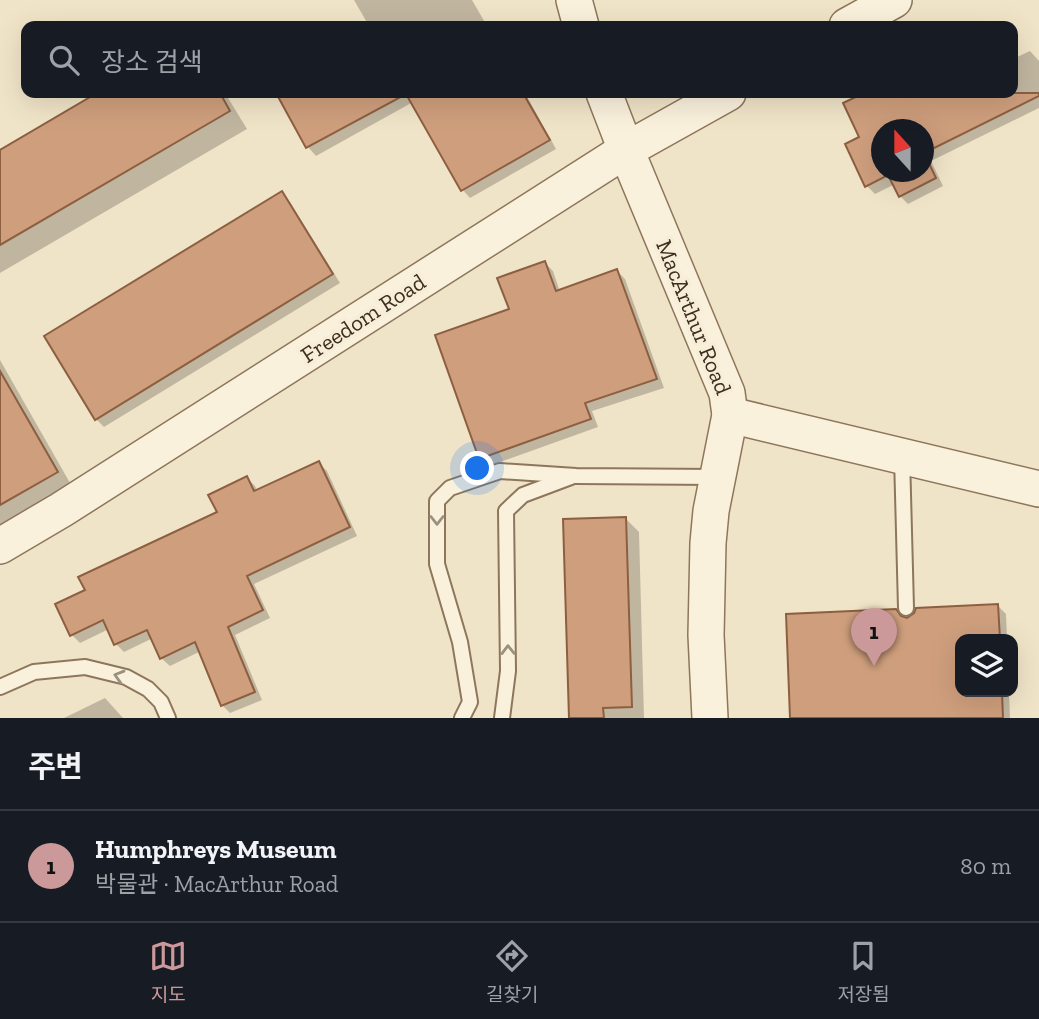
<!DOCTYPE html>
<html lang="ko">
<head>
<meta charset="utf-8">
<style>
	:root { --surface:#171b24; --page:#20242c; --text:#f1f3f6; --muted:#9ea1a6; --line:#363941; --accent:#cc999b }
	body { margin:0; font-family:"Zilla Slab","Noto Sans KR",serif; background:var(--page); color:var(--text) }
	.controls { position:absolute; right:21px; bottom:21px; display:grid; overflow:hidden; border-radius:14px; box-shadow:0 7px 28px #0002 }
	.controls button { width:63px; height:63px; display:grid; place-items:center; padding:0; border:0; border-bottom:2px solid var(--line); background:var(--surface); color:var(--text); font:35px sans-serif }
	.compass { position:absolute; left:871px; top:119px; width:63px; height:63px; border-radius:50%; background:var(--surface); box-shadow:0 7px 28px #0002; rotate:339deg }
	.you { position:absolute; left:478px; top:469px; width:24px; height:24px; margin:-18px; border:5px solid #fff; border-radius:50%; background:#1a73e8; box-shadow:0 0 0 10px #1a73e833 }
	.badge { display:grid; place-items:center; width:46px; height:46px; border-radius:50%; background:var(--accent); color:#111; font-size:23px; font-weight:700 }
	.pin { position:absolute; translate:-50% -58px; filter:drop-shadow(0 2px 4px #0008) }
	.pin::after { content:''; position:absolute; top:37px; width:24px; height:21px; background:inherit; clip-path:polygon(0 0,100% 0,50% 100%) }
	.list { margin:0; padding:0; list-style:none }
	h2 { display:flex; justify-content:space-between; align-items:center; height:91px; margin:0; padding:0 28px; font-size:30px }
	h2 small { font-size:23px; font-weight:400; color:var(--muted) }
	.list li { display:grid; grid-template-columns:46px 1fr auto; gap:21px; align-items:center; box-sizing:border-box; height:112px; padding:0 28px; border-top:2px solid var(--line) }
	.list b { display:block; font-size:26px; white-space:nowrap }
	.list p { margin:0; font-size:23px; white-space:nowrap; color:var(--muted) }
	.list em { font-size:23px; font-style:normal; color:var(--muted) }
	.icon { flex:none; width:38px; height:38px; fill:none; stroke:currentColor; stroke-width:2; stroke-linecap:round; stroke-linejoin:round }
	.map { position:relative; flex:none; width:1039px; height:718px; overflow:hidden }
	.search { position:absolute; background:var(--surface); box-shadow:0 7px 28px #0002; left:21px; right:21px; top:21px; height:77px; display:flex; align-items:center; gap:18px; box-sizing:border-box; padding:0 24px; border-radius:14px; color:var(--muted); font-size:26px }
	.sheet { height:203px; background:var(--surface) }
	nav { display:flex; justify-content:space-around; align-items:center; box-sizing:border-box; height:98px; border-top:2px solid var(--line); background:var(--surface); font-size:19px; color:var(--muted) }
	nav a { display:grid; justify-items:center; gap:4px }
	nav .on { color:var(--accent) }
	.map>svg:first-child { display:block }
</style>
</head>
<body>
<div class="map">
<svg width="1039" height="718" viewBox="0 0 1039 718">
	<rect width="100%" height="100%" fill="#f0e4c8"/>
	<g fill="#0003" fill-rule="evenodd">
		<path d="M354,0H472L487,26H369Z"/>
		<path d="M1030,51L1039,61V108L931,161L943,186L908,204L900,196L895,184L875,194L867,186L862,138L845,104L868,93H1013V59ZM881,130H923V172H881Z"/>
		<path d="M100,93H225L247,129L0,273V152Z"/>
		<path d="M280,93H525L556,149L470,198L462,189L413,102L316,156L308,147L278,94Z"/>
		<path d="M282,194L290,202L340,283L104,427L96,419Z"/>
		<path d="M545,263L553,271L560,292L617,271L625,279L664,388L592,411L598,427L489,466L480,458L511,311Z"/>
		<path d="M0,360L74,490L0,532Z"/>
		<path d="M319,463L327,471L357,536L254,584L270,618L235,635L262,700L230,713L222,705L201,651L170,666L161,658L153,638L124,652L116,644L109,629L80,643L72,635L87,591L219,513L247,478L255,486L258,492Z"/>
		<path d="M625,518L639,532L644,718H571L565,520Z"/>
		<path d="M998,606L1006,614L1007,639H960V692H1009L1010,718H792L788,615L896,610L904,619H907L916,614Z"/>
		<path d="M105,698L123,718H64Z"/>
	</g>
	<g fill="#cf9f7d" stroke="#8d5f41" stroke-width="2" fill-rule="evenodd">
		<path d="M97,93H220L230,111L0,245V150Z"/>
		<path d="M276,93H523L550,140L461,191L406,94L306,148Z"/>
		<path d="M864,93H1039V96L924,153L936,178L899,197L888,175L865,187L845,144L859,137L843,103ZM881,130H923V172H881Z"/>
		<path d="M282,191L333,274L95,420L44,336Z"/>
		<path d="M545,261L556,291L617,269L657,379L585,403L591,419L479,459L435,335L509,309L497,278Z"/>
		<path d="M0,371L58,472L0,505Z"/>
		<path d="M319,461L350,527L247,576L263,610L228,627L255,692L221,706L195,642L160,659L147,630L114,645L103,620L70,636L55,604L85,590L78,577L217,512L208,495L247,476L254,491Z"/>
		<path d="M626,517L632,707L603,708L604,718H569L563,519Z"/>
		<path d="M998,604L1000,639H960V692H1002L1003,718H790L786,614L896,609L901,616L907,618L914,613L916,608Z"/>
	</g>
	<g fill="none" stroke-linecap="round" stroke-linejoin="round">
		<defs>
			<g id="service">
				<path d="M902,456L906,608"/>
				<path d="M0,687L34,672L85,667L126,677L148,689L161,702L168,718"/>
				<path d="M462,718L470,702L460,642L437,564V501L450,488L500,471L576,476L718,477"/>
				<path d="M502,718L508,671L506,511L523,495L571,477"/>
			</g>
			<g id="tertiary">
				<path d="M574,0L581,26"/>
				<path d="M847,26L894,0"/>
				<path d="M604,93L626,150L727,393L730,415L711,511L708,543L706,635L710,718"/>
				<path d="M730,415L1039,489"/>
				<path d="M0,546L61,510L626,150L728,93"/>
			</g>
		</defs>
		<use href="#service" stroke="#8d765c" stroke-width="18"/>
		<use href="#tertiary" stroke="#8d765c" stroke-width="38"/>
		<use href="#service" stroke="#faf1dc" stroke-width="14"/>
		<use href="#tertiary" stroke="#faf1dc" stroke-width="35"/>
	</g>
	<defs><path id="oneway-chevron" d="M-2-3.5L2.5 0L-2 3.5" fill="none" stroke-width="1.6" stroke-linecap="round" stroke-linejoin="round" transform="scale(1.75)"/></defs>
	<g stroke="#9c907e">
		<use href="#oneway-chevron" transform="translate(437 520) rotate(90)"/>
		<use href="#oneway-chevron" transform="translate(508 650) rotate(-91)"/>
		<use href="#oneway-chevron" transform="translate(119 676) rotate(-164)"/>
	</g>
	<g text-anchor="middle" stroke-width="7" stroke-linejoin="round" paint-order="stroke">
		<g font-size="23" fill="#3d2e20" stroke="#f7eed8">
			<text transform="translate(694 317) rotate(68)" y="8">MacArthur Road</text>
			<text transform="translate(363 318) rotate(-33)" y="8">Freedom Road</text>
		</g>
	</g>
</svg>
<div class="controls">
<button><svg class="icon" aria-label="layers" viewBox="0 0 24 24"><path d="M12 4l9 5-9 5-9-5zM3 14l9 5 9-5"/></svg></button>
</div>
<svg class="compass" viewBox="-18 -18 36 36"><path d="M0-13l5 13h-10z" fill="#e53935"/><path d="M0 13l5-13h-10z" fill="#9ea1a6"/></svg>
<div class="you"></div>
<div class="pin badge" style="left:874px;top:666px">1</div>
<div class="search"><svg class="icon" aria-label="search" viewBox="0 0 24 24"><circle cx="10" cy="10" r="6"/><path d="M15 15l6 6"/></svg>장소 검색</div>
</div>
<section class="sheet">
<h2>주변<small></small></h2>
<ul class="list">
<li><span class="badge">1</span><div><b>Humphreys Museum</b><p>박물관 · MacArthur Road</p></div><em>80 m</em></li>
</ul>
</section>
<nav>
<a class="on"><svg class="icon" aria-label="map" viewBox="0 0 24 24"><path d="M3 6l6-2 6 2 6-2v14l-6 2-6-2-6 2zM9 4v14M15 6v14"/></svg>지도</a>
<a><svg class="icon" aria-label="directions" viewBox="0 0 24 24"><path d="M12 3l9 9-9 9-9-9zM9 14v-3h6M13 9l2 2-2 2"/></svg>길찾기</a>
<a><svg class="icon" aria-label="saved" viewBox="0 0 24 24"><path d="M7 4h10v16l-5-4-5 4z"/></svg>저장됨</a>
</nav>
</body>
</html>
